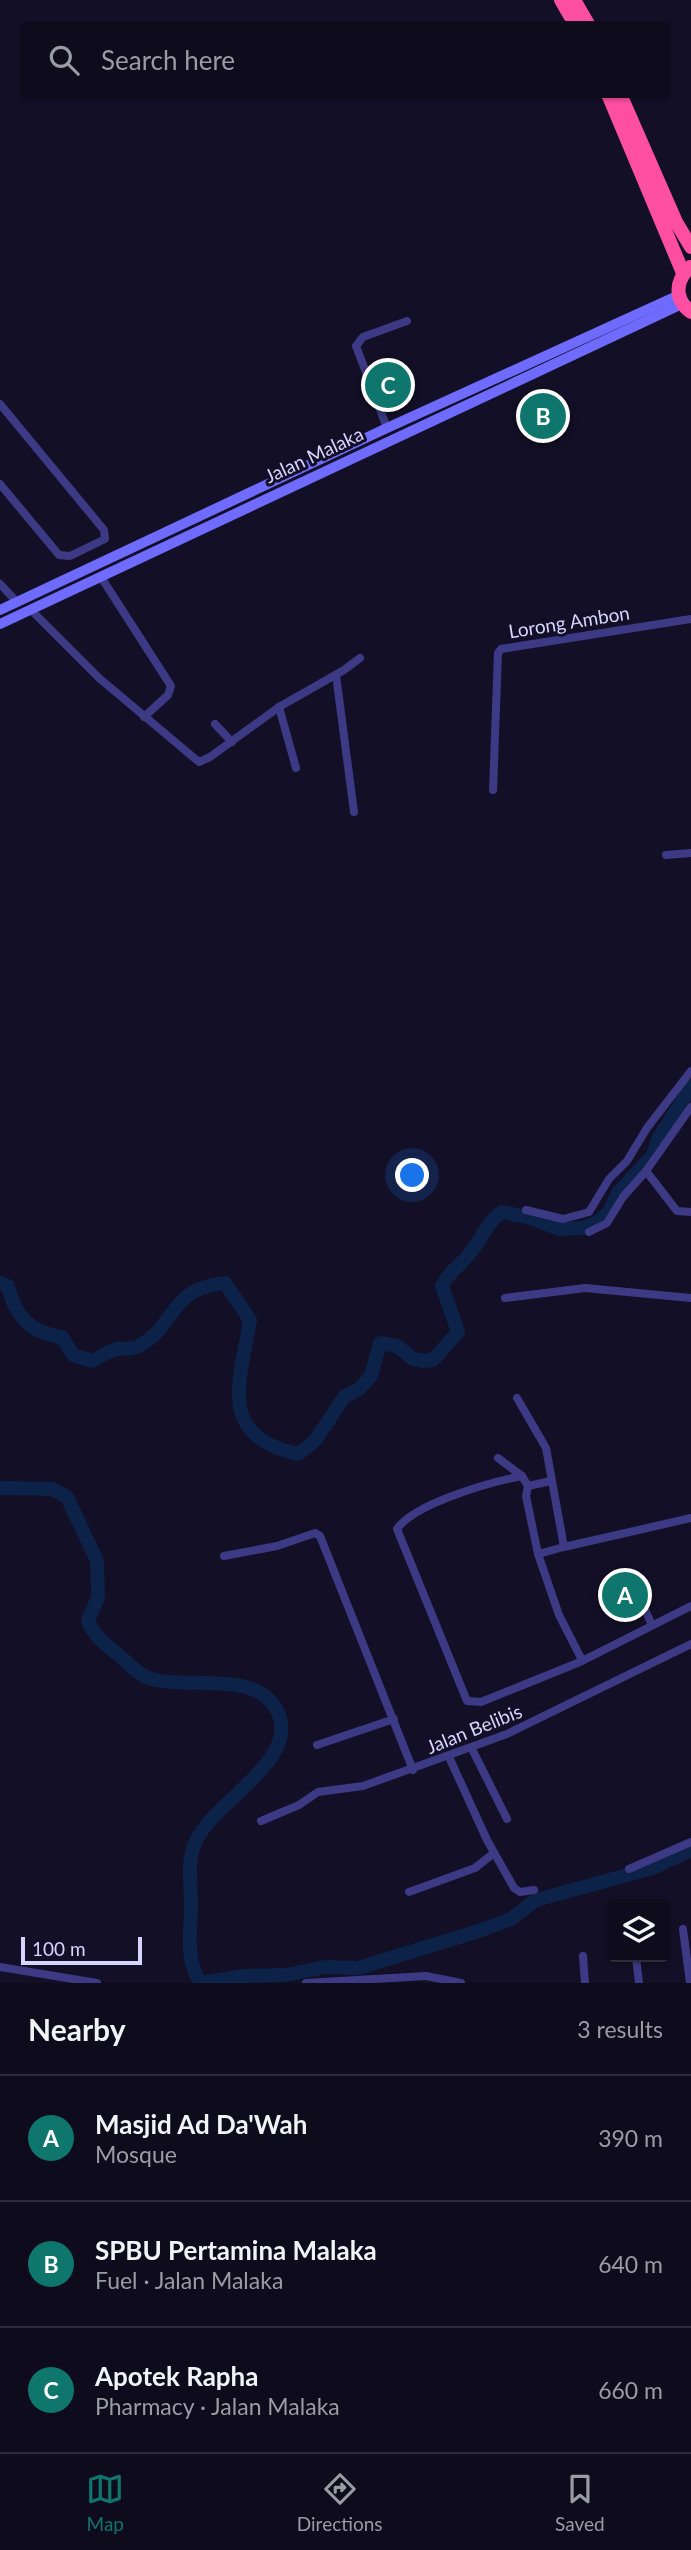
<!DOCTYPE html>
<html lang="en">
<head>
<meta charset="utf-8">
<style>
	:root { --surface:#0e0b1c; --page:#171425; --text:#f1f3f6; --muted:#9b9ba3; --line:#2e2b3b; --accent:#0f766e }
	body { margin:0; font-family:Lato,sans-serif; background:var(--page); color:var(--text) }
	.controls { position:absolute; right:21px; bottom:21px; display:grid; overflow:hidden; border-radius:7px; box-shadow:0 2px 5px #0004 }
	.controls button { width:63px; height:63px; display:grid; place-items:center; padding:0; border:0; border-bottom:2px solid var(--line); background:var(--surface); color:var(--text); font:35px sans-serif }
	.scale { position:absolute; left:21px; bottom:18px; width:121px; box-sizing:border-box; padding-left:7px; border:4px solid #d9d4ff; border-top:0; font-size:19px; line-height:24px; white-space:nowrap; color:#d9d4ff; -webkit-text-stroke:5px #130f26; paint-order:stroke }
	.you { position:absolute; left:413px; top:1176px; width:24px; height:24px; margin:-18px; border:5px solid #fff; border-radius:50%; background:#1a73e8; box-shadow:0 0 0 10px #1a73e833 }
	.badge { display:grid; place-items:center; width:46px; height:46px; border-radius:50%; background:var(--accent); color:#fff; font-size:23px; font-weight:700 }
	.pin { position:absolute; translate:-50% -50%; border:4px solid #fff; box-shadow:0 2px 7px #0006 }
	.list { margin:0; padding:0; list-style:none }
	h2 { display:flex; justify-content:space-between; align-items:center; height:91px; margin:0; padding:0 28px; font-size:30px }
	h2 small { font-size:23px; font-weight:400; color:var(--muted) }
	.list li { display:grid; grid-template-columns:46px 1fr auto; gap:21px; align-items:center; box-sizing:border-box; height:126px; padding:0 28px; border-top:2px solid var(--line) }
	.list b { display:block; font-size:26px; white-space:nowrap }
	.list p { margin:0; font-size:23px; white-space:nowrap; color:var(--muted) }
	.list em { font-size:23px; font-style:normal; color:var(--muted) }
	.icon { flex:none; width:38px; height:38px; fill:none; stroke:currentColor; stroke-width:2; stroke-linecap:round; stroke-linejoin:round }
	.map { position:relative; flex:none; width:691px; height:1983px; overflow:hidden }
	.search { position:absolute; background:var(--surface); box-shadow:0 2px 5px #0004; left:21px; right:21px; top:21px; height:77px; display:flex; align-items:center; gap:18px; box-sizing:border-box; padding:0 24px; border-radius:7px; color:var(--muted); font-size:26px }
	.sheet { height:469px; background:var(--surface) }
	nav { display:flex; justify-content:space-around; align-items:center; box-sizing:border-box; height:98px; border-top:2px solid var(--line); background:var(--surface); font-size:19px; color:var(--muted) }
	nav a { display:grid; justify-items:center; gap:4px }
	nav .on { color:var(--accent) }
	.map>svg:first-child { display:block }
</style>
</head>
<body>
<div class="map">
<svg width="691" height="1983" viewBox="0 0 691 1983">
	<rect width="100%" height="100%" fill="#130f26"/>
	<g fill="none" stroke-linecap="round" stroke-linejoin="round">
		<g stroke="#0c2248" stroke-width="14">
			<path d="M0,1283L8,1286C15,1317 31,1333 62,1337L73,1355L92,1361C100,1357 108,1351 117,1349C124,1348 133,1350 139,1346C177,1325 169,1288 225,1283L250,1320C240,1382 216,1436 298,1454L315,1441L344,1397L359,1389L371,1376L380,1343L397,1346L413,1359L424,1361L433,1360L458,1332L442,1286C449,1271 461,1265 471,1252C483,1237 486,1223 502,1212L531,1218L559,1229L582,1228L596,1223L609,1212L618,1193L653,1155L658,1139L691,1087"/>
			<path d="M0,1488L52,1489L67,1497L97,1561L98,1597L88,1621C93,1635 103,1642 115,1652C125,1659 137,1675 149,1678C186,1691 261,1667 279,1715C297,1763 211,1803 195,1843C186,1865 192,1888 191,1911C190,1940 186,1957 200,1983"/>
			<path d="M201,1983L244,1976L286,1975L325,1967L358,1968L479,1931L511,1919L536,1900L653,1868L691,1850"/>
		</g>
		<g stroke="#3d3a85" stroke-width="8">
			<path d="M0,404L104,530L105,539L70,556L59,555L0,484"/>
			<path d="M387,428L356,346L363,337L407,321"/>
			<path d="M101,577L171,686L168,695L144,717"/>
			<path d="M0,584L17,602"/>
			<path d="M31,610L99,678L199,762L210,757L279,707L344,670L360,658"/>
			<path d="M336,675L354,812"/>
			<path d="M279,707L296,768"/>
			<path d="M215,724L232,742"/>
			<path d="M493,790L498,653L501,649L691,619"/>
			<path d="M666,855L691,853"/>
			<path d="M646,1171L677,1211L691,1212"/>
			<path d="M526,1210L563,1219L589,1212L609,1179L627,1161L647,1128L691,1071"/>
			<path d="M589,1232L607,1223L623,1197L646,1171L691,1107"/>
			<path d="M505,1298L585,1288L691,1298"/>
			<path d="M517,1398L546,1448L564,1547L691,1518"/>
			<path d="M498,1458L522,1476L528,1486L551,1481"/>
			<path d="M522,1476C491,1482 415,1503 397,1529L467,1701L481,1702L580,1662L691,1606"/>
			<path d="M528,1486L526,1496L538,1554"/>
			<path d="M564,1547L538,1554L559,1615L582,1660"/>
			<path d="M224,1556L277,1546L315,1533L320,1536L413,1770"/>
			<path d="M629,1575L652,1625"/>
			<path d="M317,1745L394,1719"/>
			<path d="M472,1749L507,1819"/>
			<path d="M449,1757L487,1840L514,1888L520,1892L534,1890"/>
			<path d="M261,1821L299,1805L318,1792L363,1786L507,1734L691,1644"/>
			<path d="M629,1869L691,1842"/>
			<path d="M409,1892L475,1868L494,1853"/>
			<path d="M683,1929L690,1983"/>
			<path d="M583,1956L585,1983"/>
			<path d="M636,1957L639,1983"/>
			<path d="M0,1967L97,1983"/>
			<path d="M306,1983L426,1976L461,1983"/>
		</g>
		<g stroke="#6f6bff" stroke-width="10">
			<path d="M0,610L387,428L679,295"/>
			<path d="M0,624L682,304"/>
		</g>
		<g stroke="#ff4fa3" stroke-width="14">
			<path d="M561,0L575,24"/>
			<path d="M574,0L588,24"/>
			<path d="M608,94L683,273"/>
			<path d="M620,94L676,222L691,247"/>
			<path d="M690,267C675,281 674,299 691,312"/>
		</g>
	</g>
	<g text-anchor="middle" stroke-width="6" stroke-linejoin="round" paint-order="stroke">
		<g font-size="19" fill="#d9d4ff" stroke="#130f26">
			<text transform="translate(314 455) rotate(-25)" y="7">Jalan Malaka</text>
			<text transform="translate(569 622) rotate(-9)" y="7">Lorong Ambon</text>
			<text transform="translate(474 1729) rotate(-22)" y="7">Jalan Belibis</text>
		</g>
	</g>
</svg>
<div class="controls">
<button><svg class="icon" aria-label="layers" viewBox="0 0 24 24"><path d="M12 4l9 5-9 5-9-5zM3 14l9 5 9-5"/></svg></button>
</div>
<div class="scale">100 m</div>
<div class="you"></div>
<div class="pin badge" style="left:625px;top:1595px">A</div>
<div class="pin badge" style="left:543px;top:416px">B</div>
<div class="pin badge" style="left:388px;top:385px">C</div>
<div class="search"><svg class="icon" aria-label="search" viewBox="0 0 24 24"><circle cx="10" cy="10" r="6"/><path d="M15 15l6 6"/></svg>Search here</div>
</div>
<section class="sheet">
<h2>Nearby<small>3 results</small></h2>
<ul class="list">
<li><span class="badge">A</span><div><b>Masjid Ad Da'Wah</b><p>Mosque</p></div><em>390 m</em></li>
<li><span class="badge">B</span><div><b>SPBU Pertamina Malaka</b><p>Fuel · Jalan Malaka</p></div><em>640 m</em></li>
<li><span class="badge">C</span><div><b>Apotek Rapha</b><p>Pharmacy · Jalan Malaka</p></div><em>660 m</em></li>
</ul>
</section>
<nav>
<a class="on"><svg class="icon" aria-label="map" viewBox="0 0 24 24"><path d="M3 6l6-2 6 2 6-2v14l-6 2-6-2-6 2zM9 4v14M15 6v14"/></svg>Map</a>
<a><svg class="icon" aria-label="directions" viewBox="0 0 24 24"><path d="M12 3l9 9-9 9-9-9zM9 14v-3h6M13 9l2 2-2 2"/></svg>Directions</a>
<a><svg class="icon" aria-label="saved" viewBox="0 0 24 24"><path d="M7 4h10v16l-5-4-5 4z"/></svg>Saved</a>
</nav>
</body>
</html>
